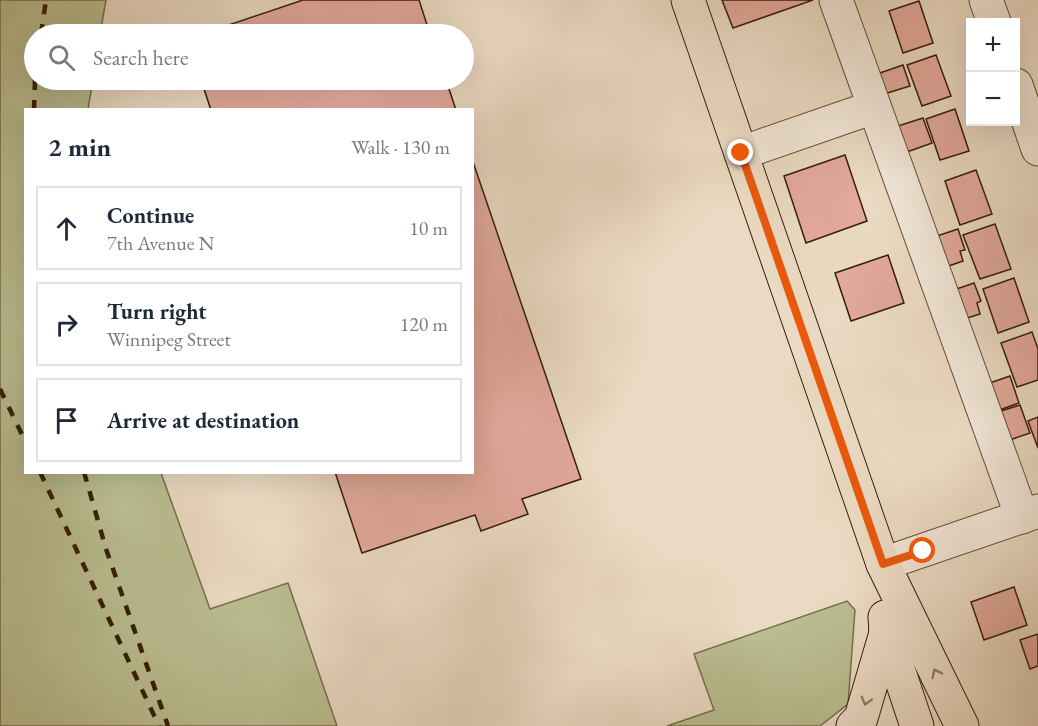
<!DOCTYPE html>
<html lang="en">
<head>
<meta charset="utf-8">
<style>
	:root { --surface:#fff; --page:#f2f2f3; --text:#1f2937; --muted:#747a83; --line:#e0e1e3 }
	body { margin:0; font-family:"EB Garamond",serif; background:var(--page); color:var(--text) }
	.controls { position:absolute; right:18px; top:18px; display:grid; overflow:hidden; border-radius:0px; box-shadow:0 6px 24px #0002 }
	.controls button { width:54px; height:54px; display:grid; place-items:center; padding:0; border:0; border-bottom:2px solid var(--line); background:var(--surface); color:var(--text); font:30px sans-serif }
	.stop { position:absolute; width:18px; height:18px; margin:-14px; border:4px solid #ea580c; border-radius:50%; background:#fff }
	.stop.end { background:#ea580c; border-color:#fff; box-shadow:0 2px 6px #0008 }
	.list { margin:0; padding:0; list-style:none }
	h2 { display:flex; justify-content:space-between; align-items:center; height:78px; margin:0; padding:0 24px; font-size:26px }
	h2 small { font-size:20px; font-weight:400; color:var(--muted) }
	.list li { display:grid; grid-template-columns:39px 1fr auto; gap:18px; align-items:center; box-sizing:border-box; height:84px; margin:0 12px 12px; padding:0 12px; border:2px solid var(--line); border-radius:0px }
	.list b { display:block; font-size:22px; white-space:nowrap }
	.list p { margin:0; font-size:20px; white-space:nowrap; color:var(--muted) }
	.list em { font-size:20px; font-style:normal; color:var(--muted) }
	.icon { flex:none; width:33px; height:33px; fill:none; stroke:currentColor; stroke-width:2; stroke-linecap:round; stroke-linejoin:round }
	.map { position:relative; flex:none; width:1038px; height:726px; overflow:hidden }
	.search { position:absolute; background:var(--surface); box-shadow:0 6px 24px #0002; left:24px; top:24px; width:450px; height:66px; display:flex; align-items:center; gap:15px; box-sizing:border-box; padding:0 21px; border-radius:33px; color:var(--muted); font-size:22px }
	.panel { position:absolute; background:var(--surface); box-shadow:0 6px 24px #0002; left:24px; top:108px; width:450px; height:366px; border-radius:0px }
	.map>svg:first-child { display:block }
</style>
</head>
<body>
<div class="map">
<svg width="1038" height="726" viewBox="0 0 1038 726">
	<rect width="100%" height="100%" fill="#ebdac3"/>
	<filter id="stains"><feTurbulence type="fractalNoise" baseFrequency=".00333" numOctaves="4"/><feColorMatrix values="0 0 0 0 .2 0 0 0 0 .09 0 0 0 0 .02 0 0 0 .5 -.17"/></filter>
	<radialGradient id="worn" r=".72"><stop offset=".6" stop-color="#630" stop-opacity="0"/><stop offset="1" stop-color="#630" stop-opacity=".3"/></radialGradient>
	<g fill="#babe92" stroke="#786e4c" stroke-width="1.5">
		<path d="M0,0H106L100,34H34V80H93L88,109L26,110V472L161,473L210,609L288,583L337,726H0Z"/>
		<path d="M847,601L855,610L848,704L820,726H667L714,710L694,654Z"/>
	</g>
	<g fill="#e2a99c" stroke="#351e07" stroke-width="1.5">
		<path d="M303,0H419L430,34H202Z"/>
		<path d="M722,0H813L733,28Z"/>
		<path d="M919,1L933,43L903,53L889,11Z"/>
		<path d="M936,55L951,96L922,106L907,65Z"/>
		<path d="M903,65L910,86L884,94L877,74Z"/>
		<path d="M201,80H446L456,110H211Z"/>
		<path d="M955,109L969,151L940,160L926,119Z"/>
		<path d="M923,118L932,143L904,153L895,127Z"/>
		<path d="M845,155L867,221L806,243L784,176Z"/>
		<path d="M472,159L581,479L522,499L528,514L481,531L475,515L362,553L335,472H472Z"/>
		<path d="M976,170L992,214L960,225L945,181Z"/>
		<path d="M995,224L1011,269L980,279L963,235Z"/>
		<path d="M958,229L965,250L960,251L963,261L943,268L931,238Z"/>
		<path d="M888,255L904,303L851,321L835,273Z"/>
		<path d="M1014,278L1029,322L998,333L983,289Z"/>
		<path d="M974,283L981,301L977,303L980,314L958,321L948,292Z"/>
		<path d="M1032,332L1038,349V380L1017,387L1001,343Z"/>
		<path d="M1010,376L1019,403L991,413L981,386Z"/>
		<path d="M1020,405L1030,433L1001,443L991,414Z"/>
		<path d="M1038,417V448L1028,421Z"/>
		<path d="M1014,587L1027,625L984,640L971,602Z"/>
		<path d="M1038,634V666L1030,669L1020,640Z"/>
	</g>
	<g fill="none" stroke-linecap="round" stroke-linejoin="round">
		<defs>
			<g id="minor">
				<path d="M836,0L1022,517"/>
				<path d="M986,0L994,22"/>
				<path d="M1016,85L1038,149"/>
				<path d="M741,153L874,107"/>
				<path d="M883,564L1038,511"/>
			</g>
			<g id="major">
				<path d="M688,0L883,564L962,726"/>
				<path d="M885,617L886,633L917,726"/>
			</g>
			<path id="highway" d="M853,726L861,718L886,633"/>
		</defs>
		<use href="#minor" stroke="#624d36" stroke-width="35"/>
		<use href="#major" stroke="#351e07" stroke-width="35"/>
		<use href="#highway" stroke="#351e07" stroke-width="35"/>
		<use href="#minor" stroke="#f2e7d8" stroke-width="33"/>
		<use href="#major" stroke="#ebdac3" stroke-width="33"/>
		<use href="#highway" stroke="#ebdac3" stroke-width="33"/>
		<g stroke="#351e07" stroke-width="4.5" stroke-dasharray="10 10" stroke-linecap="butt">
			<path d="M41,34L46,0"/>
			<path d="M34,110L35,80"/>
			<path d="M0,389L26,443"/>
			<path d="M40,472L159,726"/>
			<path d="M84,472L106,549L168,726"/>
		</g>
	</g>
	<defs><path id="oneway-chevron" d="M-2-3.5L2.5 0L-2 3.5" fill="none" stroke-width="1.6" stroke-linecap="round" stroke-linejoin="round" transform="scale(1.5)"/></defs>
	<g stroke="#907c65">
		<use href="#oneway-chevron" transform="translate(936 673) rotate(-116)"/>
		<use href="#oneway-chevron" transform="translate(866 701) rotate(106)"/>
	</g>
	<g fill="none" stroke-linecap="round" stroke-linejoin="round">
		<path stroke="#ea580c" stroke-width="8" d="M741,153L883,564L923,551"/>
	</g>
	<rect width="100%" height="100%" filter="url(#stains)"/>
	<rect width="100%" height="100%" fill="url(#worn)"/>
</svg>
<div class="controls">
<button>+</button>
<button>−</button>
</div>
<div class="stop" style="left:923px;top:551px"></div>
<div class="stop end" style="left:741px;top:153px"></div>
<div class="search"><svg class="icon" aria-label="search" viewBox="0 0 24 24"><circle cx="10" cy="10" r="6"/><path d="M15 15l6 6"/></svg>Search here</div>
<section class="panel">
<h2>2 min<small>Walk · 130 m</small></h2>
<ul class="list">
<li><svg class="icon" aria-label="ahead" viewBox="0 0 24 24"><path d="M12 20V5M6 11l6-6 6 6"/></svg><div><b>Continue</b><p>7th Avenue N</p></div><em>10 m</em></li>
<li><svg class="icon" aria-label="right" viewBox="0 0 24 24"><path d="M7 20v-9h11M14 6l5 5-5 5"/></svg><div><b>Turn right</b><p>Winnipeg Street</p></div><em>120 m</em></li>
<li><svg class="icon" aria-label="arrive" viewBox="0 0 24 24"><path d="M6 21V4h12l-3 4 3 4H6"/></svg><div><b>Arrive at destination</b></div></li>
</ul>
</section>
</div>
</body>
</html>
